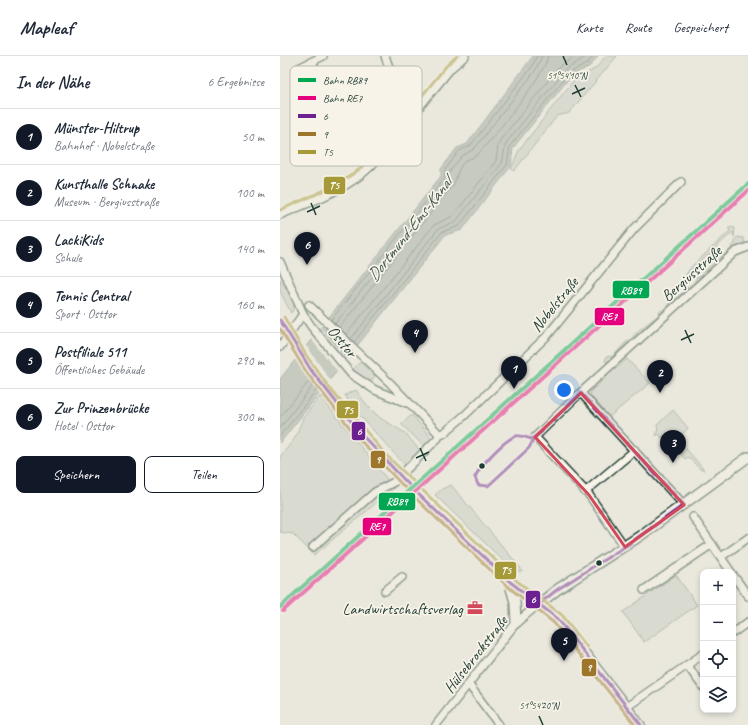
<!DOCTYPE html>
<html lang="de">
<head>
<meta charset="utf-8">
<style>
	:root { --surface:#fff; --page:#f2f2f3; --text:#1f2937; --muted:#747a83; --line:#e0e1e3; --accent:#111827 }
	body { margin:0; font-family:Caveat,sans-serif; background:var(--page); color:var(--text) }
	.controls { position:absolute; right:12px; bottom:12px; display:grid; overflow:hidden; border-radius:8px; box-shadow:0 2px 6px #0003 }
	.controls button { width:36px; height:36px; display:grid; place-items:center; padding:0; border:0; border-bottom:1px solid var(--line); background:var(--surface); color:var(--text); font:20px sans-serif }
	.you { position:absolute; left:284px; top:334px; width:14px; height:14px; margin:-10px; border:3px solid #fff; border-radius:50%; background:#1a73e8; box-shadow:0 0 0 6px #1a73e833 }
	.badge { display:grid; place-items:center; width:26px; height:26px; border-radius:50%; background:var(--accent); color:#fff; font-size:13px; font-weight:700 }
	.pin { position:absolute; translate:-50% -33px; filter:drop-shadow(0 1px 2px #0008) }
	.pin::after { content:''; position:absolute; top:21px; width:14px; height:12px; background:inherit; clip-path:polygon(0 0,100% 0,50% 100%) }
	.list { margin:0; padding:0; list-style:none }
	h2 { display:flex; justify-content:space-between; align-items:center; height:52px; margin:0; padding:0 16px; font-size:17px }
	h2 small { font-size:13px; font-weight:400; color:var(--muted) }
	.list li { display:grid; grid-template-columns:26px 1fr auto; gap:12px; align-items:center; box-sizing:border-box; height:56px; padding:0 16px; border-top:1px solid var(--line) }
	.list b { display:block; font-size:15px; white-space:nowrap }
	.list p { margin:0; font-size:13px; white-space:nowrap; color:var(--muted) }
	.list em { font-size:13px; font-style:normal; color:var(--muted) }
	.actions { display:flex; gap:8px; padding:12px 16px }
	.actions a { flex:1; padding:9px 0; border:1px solid var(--accent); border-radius:8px; text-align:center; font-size:14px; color:var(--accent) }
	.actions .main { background:var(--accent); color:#fff }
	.icon { flex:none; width:22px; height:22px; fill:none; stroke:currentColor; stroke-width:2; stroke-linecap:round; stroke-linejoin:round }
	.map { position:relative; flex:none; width:468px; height:669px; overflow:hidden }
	header { display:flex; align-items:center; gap:24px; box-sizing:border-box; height:56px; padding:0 20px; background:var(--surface); border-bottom:1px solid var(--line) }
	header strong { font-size:19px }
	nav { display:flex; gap:22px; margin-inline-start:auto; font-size:14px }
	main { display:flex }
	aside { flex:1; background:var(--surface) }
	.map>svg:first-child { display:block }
</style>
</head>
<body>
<header>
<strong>Mapleaf</strong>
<nav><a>Karte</a><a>Route</a><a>Gespeichert</a></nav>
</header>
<main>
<aside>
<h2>In der Nähe<small>6 Ergebnisse</small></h2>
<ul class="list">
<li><span class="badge">1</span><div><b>Münster-Hiltrup</b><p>Bahnhof · Nobelstraße</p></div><em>50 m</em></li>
<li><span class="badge">2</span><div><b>Kunsthalle Schnake</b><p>Museum · Bergiusstraße</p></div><em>100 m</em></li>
<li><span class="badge">3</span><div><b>LackiKids</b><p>Schule</p></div><em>140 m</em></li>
<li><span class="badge">4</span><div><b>Tennis Central</b><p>Sport · Osttor</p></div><em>160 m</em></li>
<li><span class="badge">5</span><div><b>Postfiliale 511</b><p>Öffentliches Gebäude</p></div><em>290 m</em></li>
<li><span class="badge">6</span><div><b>Zur Prinzenbrücke</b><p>Hotel · Osttor</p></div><em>300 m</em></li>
</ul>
<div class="actions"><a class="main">Speichern</a><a>Teilen</a></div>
</aside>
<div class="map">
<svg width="468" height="669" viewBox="0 0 468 669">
	<rect width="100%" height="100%" fill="#eae8dd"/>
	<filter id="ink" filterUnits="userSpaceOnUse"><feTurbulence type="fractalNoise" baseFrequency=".025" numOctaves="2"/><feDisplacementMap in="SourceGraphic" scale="8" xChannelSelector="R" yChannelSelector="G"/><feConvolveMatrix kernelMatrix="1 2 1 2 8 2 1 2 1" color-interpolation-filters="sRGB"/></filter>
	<g filter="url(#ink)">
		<g fill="#c8ccc1" stroke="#74847a">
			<path d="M326,0H337L289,57L277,60L234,115L231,113L239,94L293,25L316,12Z"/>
			<path d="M448,171L455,172L454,181L453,176L435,192L439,194L432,199H428L405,220L411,211L450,175Z"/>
			<path d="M458,181L463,182L465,186L452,193L327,306L325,305L326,301L333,300L348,284H350L359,274L380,258L379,256L389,250L388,248C395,244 398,239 404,236V234H406V231L409,232V230L413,228L417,221H420L424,215L451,193V191L455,188V183Z"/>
			<path d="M0,223C6,234 20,246 11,257L0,235Z"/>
			<path d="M347,303L370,327L329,361L311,340L310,336Z"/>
			<path d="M80,306L95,320L90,326L73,314Z"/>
			<path d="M76,334L86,348L100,362L125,377L141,396L126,410L72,351L65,339Z"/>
			<path d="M40,340L114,432L34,499L13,478L0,476V401L15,382L23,362Z"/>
			<path d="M393,354L408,372L398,383L424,414L420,413L408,401L405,403L398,394L396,396L394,394L396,393L392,389L394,385L392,381L388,383L384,379L382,382L379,378L376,380L378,373L377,369Z"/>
			<path d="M132,359L153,384L145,391L121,368Z"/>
			<path d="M171,429L243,515L240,516L232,513L155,439L162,433Z"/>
			<path d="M396,519L417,549L364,586L343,556Z"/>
		</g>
		<path fill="#9ca69c" stroke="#6a7c72" d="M253,0H318L310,10L291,20L233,92L231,110L182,174L165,179L0,387V323L161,120V113L177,92L187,88Z"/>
		<g fill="#eae8dd">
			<path d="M39,270L67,304L58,316L30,282Z"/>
			<path d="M25,288L51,325L40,339L14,302Z"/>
		</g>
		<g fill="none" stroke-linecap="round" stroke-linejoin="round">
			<g stroke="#51675e" stroke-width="1">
				<path d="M51,264L164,123L165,114L179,95L190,90L251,12L257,0"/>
				<path d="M55,268L168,126L170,115L182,100L194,93L255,15L262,0"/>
				<path d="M59,272L173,129C178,121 177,112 185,105C189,102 195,102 199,97C212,83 267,16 268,0"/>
				<path d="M66,279L154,169L173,160L216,105L218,89L221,83L280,10L296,0"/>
				<path d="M71,283L158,173L176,165L222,107L226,87L285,14L307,0"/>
				<path d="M74,286L162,176L179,170L227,109L230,90L288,18L308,7L313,0"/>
				<path d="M0,361L31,323"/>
				<path d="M0,372L34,328"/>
				<path d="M0,380L38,332"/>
			</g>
			<defs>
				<g id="minor">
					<path d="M105,0L124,53L130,62"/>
					<path d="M32,6L53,50"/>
					<path d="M19,12L43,0"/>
					<path d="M0,159C32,145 67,134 92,109L171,12L185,0"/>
					<path d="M0,206L23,258L31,270L71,318L95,334L127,347"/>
					<path d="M29,249L110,327L159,378L158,382L114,426L95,436L33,491"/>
					<path d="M0,291L23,258"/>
					<path d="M301,337L404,449"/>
					<path d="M159,378H163L185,359L267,280L354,173L401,126"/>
					<path d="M305,436L355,394"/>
					<path d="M413,461L451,516"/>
					<path d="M345,491L309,439L255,381L296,341L455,196L468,191"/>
					<path d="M441,501L468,482"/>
					<path d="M453,519L468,540"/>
					<path d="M364,534L432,488"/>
					<path d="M105,535L122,521"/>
					<path d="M453,577L468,566"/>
					<path d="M407,609L423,631"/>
					<path d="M189,629L219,669"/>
					<path d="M348,650L423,598"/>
					<path d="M156,669L236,567L259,548L278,563L294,582L361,669"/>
				</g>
				<g id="major">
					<path d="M63,357L110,410"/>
					<path d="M153,453L229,525L259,548L278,533L360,480L468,401"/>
					<path d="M229,525L235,546L236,567"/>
				</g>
			</defs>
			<use href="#minor" stroke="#1f3d34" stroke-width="10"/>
			<use href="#major" stroke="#1f3d34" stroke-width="12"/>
			<use href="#minor" stroke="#f7f3e8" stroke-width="7"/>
			<use href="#major" stroke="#f7f3e8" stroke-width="9"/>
			<defs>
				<g id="major-bridge">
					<path d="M3,270L31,314L63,357"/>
					<path d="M110,410L153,453"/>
				</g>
			</defs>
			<use href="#major-bridge" stroke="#1f3d34" stroke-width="12" stroke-linecap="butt"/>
			<use href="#major-bridge" stroke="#f7f3e8" stroke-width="9"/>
			<defs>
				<g id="bus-1">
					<path d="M0,264L31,314L81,378L130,430L229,525L278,563L361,669"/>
					<path d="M301,337L404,449"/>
					<path d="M195,421L198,429L208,430L249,392L255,381L301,337"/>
					<path d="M195,421C200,410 224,384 236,380C241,379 247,382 252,383L262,375"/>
					<path d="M259,548L278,533L349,488L404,449"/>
				</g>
				<path id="bus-2" d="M0,273L27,317L77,381L127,434L226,529L274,567L355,669"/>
				<g id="bus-3">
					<path d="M0,154C31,140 63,129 88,106L167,9L177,0"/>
					<path d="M4,261L26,299L51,334L107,400L237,525L282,559L307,591"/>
				</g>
			</defs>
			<use href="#bus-1" stroke="#f7f3e8" stroke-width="6"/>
			<use href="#bus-2" stroke="#f7f3e8" stroke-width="6"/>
			<use href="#bus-3" stroke="#f7f3e8" stroke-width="6"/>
			<use href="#bus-1" stroke="#6d2190" stroke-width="3"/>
			<use href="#bus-2" stroke="#9d762c" stroke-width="3"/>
			<use href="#bus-3" stroke="#a59938" stroke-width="3"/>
			<defs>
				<path id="rail-1" d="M0,551L468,128"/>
				<path id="rail-2" d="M3,555L468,135"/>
			</defs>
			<use href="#rail-1" stroke="#f7f3e8" stroke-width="7"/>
			<use href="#rail-2" stroke="#f7f3e8" stroke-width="7"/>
			<use href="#rail-1" stroke="#00a651" stroke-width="4"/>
			<use href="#rail-2" stroke="#e5007d" stroke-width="4"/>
		</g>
		<defs><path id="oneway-solid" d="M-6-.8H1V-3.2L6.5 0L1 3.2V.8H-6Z"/></defs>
		<use fill="#8b988e" href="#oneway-solid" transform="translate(319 453) rotate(55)"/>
	</g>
	<path d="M0 0H468V669H0ZM301,337L404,449L345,491L309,439L255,381Z" fill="#eae8dd" fill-opacity=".55" fill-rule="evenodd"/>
	<path fill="none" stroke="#d1495b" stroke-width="3" stroke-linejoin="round" d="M301,337L404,449L345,491L309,439L255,381Z"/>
	<path fill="none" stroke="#1f3d34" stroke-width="1.5" d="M283,0L287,9M295,29L301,41M292,38L305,32M31,147L36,159M27,156L40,150M405,274L411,287M401,284L414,278M140,392L146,405M136,402L149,396M259,660L263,669"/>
	<defs>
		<symbol id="office-bare" viewBox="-9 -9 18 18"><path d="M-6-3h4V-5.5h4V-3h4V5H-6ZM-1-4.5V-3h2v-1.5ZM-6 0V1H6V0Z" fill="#d1495b" stroke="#f7f3e8" stroke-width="2.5" paint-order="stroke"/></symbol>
	</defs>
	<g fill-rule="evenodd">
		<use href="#office-bare" x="184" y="541" width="22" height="22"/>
	</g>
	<g fill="#1f3d34" stroke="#f7f3e8" stroke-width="1.5">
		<circle cx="202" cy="410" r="3.5"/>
		<circle cx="319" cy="507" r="3.5"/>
	</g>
	<g text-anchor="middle" stroke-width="3.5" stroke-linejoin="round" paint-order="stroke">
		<g font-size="16" fill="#1f3d34" stroke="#f7f3e8">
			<text transform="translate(411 217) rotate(-42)" y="6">Bergiusstraße</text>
			<text transform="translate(274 248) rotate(-51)" y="6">Nobelstraße</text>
			<text transform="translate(63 285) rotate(50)" y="6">Osttor</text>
			<text transform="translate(195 598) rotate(-52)" y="6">Hülsebrockstraße</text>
		</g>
		<g font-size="16" fill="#1f3d34" stroke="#f7f3e8" text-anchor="end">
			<text x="183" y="558">Landwirtschaftsverlag</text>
		</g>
		<g font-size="17" font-style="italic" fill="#445c53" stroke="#f7f3e8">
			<text transform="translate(129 173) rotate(-52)" y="6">Dortmund-Ems-Kanal</text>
		</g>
	</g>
	<rect x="10" y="10" width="132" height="100" rx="6" fill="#f7f3e8" stroke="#b6bcb2" stroke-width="1"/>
	<rect x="18" y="22" width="18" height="4" fill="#00a651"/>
	<rect x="18" y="40" width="18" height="4" fill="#e5007d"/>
	<rect x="18" y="58" width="18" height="4" fill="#6d2190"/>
	<rect x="18" y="76" width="18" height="4" fill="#9d762c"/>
	<rect x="18" y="94" width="18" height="4" fill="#a59938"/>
	<g font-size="11" fill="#1f3d34">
		<text x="43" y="28">Bahn RB89</text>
		<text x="43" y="46">Bahn RE7</text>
		<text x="43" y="64">6</text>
		<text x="43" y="82">9</text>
		<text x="43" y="100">T5</text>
	</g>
	<g font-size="10" text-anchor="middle" fill="#1f3d34" stroke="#f7f3e8" stroke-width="3.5" stroke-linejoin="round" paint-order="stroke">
		<text x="287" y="23">51°54'10"N</text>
		<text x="259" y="653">51°54'20"N</text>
	</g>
	<g stroke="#f7f3e8" stroke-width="1.5">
		<rect x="43" y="120" width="23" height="19" rx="4" fill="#a59938"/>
		<rect x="332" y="224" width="38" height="19" rx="4" fill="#00a651"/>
		<rect x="314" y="251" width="31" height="19" rx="4" fill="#e5007d"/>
		<rect x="56" y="344" width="23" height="19" rx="4" fill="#a59938"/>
		<rect x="71" y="365" width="15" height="20" rx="4" fill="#6d2190"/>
		<rect x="90" y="394" width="16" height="19" rx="4" fill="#9d762c"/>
		<rect x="98" y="436" width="38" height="19" rx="4" fill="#00a651"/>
		<rect x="82" y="461" width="30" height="19" rx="4" fill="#e5007d"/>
		<rect x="214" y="505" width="23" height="19" rx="4" fill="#a59938"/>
		<rect x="245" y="534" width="16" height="19" rx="4" fill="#6d2190"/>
		<rect x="301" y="602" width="16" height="19" rx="4" fill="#9d762c"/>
	</g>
	<g font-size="11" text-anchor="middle" font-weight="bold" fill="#fff">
		<text x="54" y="133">T5</text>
		<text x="351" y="238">RB89</text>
		<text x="329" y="264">RE7</text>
		<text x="68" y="358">T5</text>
		<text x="79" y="379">6</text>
		<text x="98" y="407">9</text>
		<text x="117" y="449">RB89</text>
		<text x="97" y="474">RE7</text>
		<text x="226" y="518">T5</text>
		<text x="253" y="547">6</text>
		<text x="309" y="615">9</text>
	</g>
</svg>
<div class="controls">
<button>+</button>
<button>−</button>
<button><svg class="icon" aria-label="locate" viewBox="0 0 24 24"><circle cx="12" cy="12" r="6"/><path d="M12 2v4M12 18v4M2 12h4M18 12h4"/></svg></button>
<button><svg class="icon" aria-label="layers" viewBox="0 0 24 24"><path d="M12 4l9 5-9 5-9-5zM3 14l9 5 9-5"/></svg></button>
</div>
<div class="you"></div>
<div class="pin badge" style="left:234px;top:333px">1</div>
<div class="pin badge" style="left:380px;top:337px">2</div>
<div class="pin badge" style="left:393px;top:407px">3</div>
<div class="pin badge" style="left:135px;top:297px">4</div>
<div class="pin badge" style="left:284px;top:605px">5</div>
<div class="pin badge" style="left:27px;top:209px">6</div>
</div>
</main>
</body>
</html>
